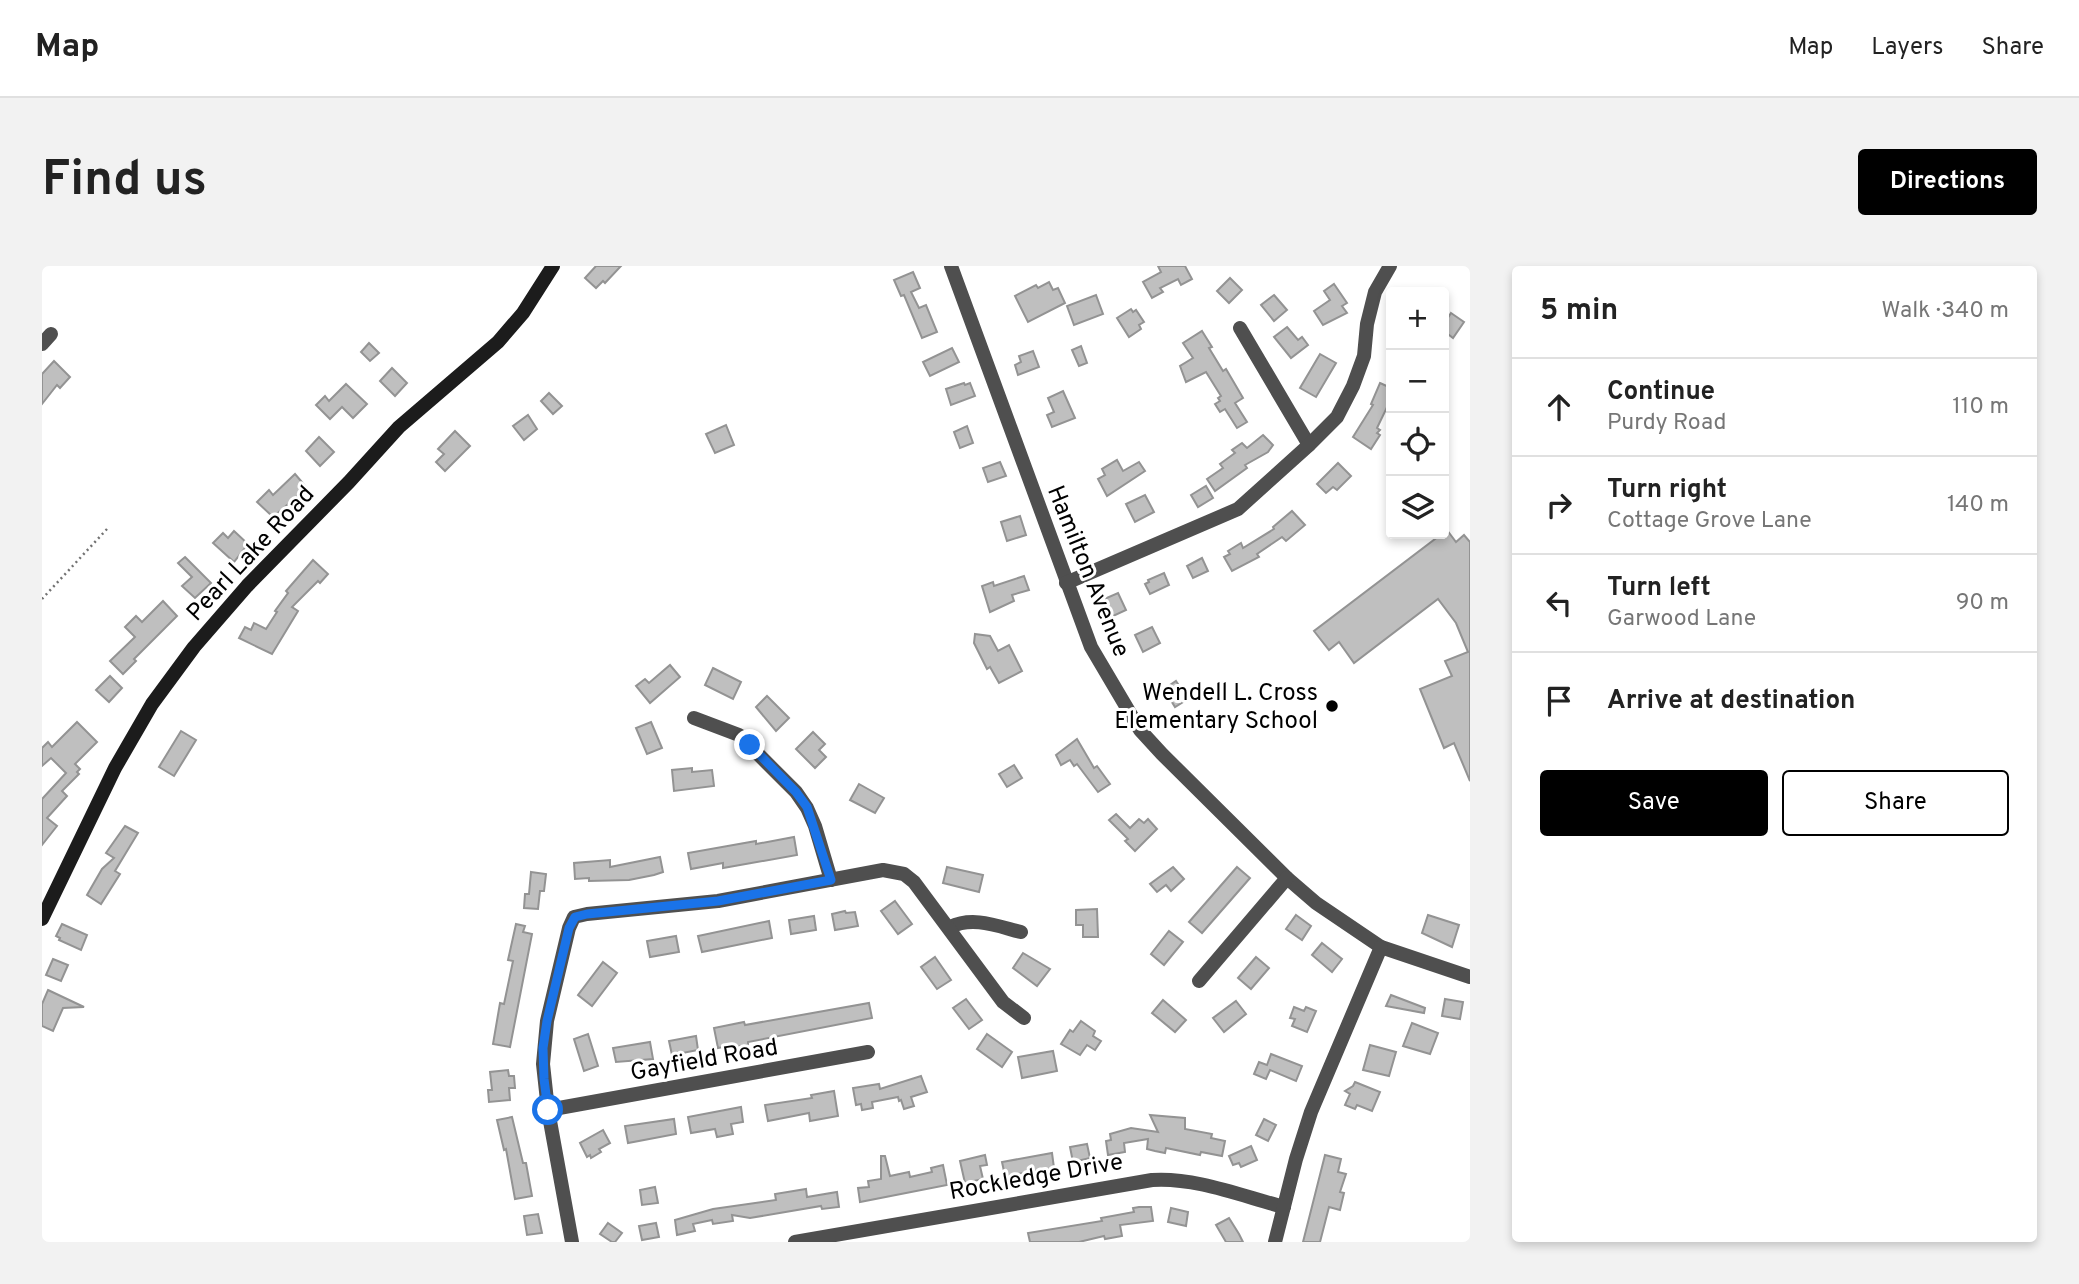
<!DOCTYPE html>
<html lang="en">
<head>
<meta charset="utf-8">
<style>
	:root { --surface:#fff; --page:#f2f2f2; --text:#222; --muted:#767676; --line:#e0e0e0; --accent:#000 }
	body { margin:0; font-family:Overpass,sans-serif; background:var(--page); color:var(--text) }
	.controls { position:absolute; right:21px; top:21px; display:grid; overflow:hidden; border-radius:7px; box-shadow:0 4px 10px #0003 }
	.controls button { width:63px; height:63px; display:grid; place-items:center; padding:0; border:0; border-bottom:2px solid var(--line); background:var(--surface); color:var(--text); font:35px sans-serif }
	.stop { position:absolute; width:21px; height:21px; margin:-16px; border:5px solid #1a73e8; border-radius:50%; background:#fff }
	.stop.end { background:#1a73e8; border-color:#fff; box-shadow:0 2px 7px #0008 }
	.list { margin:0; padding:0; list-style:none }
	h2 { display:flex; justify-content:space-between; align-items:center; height:91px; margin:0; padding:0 28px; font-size:30px }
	h2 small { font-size:23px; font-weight:400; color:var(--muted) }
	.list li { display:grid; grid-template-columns:46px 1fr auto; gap:21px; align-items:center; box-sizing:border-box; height:98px; padding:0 28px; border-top:2px solid var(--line) }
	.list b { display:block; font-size:26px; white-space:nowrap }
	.list p { margin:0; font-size:23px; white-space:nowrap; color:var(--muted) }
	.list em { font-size:23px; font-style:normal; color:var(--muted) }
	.actions { display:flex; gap:14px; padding:21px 28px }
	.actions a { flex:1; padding:16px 0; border:2px solid var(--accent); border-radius:7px; text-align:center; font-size:24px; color:var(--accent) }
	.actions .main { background:var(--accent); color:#fff }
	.icon { flex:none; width:38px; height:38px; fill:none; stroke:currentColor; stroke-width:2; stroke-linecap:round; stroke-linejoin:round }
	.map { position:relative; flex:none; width:1428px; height:976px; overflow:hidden; border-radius:7px }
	header { display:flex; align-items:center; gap:42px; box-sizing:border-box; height:98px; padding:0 35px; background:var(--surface); border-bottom:2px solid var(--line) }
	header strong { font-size:33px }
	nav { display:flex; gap:38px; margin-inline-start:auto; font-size:24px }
	.intro { display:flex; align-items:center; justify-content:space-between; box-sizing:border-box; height:168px; padding:0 42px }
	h1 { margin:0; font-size:49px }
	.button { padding:18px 32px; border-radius:7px; background:var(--accent); color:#fff; font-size:24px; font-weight:700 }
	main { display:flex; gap:42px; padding:0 42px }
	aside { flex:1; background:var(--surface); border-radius:7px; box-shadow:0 4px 10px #0003 }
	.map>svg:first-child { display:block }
</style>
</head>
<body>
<header>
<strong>Map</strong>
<nav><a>Map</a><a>Layers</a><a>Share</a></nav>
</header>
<div class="intro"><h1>Find us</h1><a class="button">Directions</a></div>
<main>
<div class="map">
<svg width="1428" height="976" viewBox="0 0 1428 976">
	<rect width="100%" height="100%" fill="#fff"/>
	<g fill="#bfbfbf" stroke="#939393" stroke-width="2">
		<path d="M554,0H579L563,17L561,15L554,22L543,12Z"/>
		<path d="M1116,0H1143L1150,13L1139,19L1136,13L1118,22L1121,26L1110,32L1101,16L1119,6Z"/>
		<path d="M871,6L878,22L869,26L877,42L884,39L895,66L880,72L862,29L859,30L852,14Z"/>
		<path d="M1188,12L1200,24L1187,37L1175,25Z"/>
		<path d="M1007,16L1011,24L1016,22L1023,37L986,56L973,30L994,19L996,22Z"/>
		<path d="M1292,18L1305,37L1300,40L1305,47L1281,59L1272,45L1288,34L1282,25Z"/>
		<path d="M1054,29L1061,48L1032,59L1025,40Z"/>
		<path d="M1232,29L1245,44L1232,55L1219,39Z"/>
		<path d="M1089,43L1091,46L1094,44L1102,56L1097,59L1099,63L1087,71L1075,52Z"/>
		<path d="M1409,47L1422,56L1411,72L1402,65V58Z"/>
		<path d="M1245,61L1256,74L1260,71L1266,79L1249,92L1232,71Z"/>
		<path d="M1160,65L1170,81L1167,82L1181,105L1184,103L1201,132L1193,137L1205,156L1195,162L1183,143L1178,146L1173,138L1178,135L1176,132L1179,130L1164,106L1144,116L1138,100L1151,92L1141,77Z"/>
		<path d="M327,77L337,87L328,95L319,86Z"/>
		<path d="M1039,80L1045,97L1037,100L1030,84Z"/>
		<path d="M910,82L917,96L888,110L881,96Z"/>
		<path d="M991,85L997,101L976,109L973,99L979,96L977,90Z"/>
		<path d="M1278,88L1294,97L1274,131L1258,122Z"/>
		<path d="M12,95L28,111L18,122L15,119L0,138V108Z"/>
		<path d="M350,102L365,117L353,130L338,115Z"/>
		<path d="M922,117L923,119L928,117L933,130L909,139L904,123Z"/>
		<path d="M1338,117L1349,122V133L1335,162L1338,164L1335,167L1338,169L1329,183L1311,171L1331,139L1329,138Z"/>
		<path d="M304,118L325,138L311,152L300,141L288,153L274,139L283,130L287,135Z"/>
		<path d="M1021,125L1033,152L1010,161L1005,149L1012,146L1006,132Z"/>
		<path d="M507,127L520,140L511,148L499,135Z"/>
		<path d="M486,149L495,163L482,174L471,160Z"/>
		<path d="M684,159L692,179L673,187L664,168Z"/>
		<path d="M925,160L931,177L918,182L912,166Z"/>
		<path d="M413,165L428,180L403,205L394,196L402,188L396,183Z"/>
		<path d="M1221,169L1231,179L1226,186L1203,199L1205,202L1173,225L1165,213L1181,202L1178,198L1193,187L1190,184L1200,177L1205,182Z"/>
		<path d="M277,171L292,186L278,200L264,185Z"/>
		<path d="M1075,194L1081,205L1097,196L1103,205L1065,230L1056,213L1063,209L1060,203Z"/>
		<path d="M958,196L964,210L946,216L941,202Z"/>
		<path d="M1296,197L1309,210L1295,224L1291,221L1284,227L1275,218Z"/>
		<path d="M253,208L265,222L231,251L215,236L227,224L231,229Z"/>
		<path d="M1164,220L1171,232L1156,241L1149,229Z"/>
		<path d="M1103,229L1112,246L1093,256L1084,238Z"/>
		<path d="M1250,245L1263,259L1244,275L1240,271L1215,288L1217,291L1190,305L1182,291L1188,288L1186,285L1199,277L1201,282L1232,263L1231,261Z"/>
		<path d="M978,250L984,269L965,275L959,256Z"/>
		<path d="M1405,264L1414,276L1422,269L1428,276V515L1412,477L1402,482L1378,423L1410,410L1403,395L1426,386L1414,357L1396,333L1312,397L1297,376L1287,384L1272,365Z"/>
		<path d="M192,265L206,278L192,296L171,277L181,267L186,272Z"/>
		<path d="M143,291L169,317L153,332L140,320L150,311L136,297Z"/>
		<path d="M1160,292L1166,305L1151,312L1145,300Z"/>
		<path d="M271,294L286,308L278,317L276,315L250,341L256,345L230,388L197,372L203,361L209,364L212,357L224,363L235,346L233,345L246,327L244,325Z"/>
		<path d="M1122,307L1127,319L1108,328L1103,318L1107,316L1106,314Z"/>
		<path d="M982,310L987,324L970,329L972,335L948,346L940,320L951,316L952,320Z"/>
		<path d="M1076,327L1084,344L1069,351L1060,334Z"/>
		<path d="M121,335L135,350L92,393L94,395L81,408L68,395L93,371L83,361L94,350L100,356Z"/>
		<path d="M1110,361L1118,377L1101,386L1093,369Z"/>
		<path d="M933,368L948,370L956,385L967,379L980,405L957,417L948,401L945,403L932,377Z"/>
		<path d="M628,399L638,411L608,437L594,420L603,413L607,417Z"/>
		<path d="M671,402L699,416L691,433L663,419Z"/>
		<path d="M68,410L80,422L67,436L54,424Z"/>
		<path d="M1134,415L1146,433L1133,441L1122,423Z"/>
		<path d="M725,430L747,452L734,465L714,441Z"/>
		<path d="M35,456L55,476L33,498L38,503L35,506L37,508L20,525L25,530L5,552L15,560L0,579V533L24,507L9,492L0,500V482L6,476L10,481Z"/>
		<path d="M609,456L620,482L605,488L594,462Z"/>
		<path d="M139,465L154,474L132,510L117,501Z"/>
		<path d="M771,466L783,478L777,484L784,491L773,502L754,483Z"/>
		<path d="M1035,473L1052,502L1055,500L1068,518L1056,526L1035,498L1032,500L1028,494L1019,499L1014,489Z"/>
		<path d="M972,499L980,512L965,521L957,508Z"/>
		<path d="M650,502V506L670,504L672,520L632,525L630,504Z"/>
		<path d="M817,518L842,532L833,547L808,534Z"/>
		<path d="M1074,548L1088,562L1097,553L1102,557L1106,553L1115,563L1093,585L1083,575L1086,573L1067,554Z"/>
		<path d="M83,560L96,567L73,605L78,608L59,638L45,629L60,603L72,592L64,587Z"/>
		<path d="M752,571L755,589L681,602V597L649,603L646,587L714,575V578Z"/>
		<path d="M618,591L621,606L612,609L587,614L547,615V612L533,613L532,597L568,594V601Z"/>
		<path d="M905,601L941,609L937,626L901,617Z"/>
		<path d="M1131,601L1142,613L1129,625L1124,619L1115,626L1108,618Z"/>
		<path d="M1195,601L1208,612L1160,667L1147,656Z"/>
		<path d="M489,606L504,608L502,625H498L496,643L482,642L483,628H487Z"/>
		<path d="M853,635L870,658L856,668L839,645Z"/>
		<path d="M1055,643L1056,671H1041V659H1034V644Z"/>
		<path d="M803,645L804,647L813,646L816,660L793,664L790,648Z"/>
		<path d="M1254,649L1269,660L1260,674L1244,663Z"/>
		<path d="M1386,649L1417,659L1410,681L1380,667Z"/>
		<path d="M772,650L774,664L749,668L747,654Z"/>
		<path d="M727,655L730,672L660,686L656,670Z"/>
		<path d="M20,658L45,669L39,684L17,674L18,672L14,670Z"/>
		<path d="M474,658L483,660L481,666L490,668L468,781L451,778L458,737L462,738L471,695L466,694Z"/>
		<path d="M1127,665L1141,676L1122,699L1109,688Z"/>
		<path d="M634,670L637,686L608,691L605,675Z"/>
		<path d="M1280,677L1300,693L1290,706L1270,689Z"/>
		<path d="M981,687L1008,703L995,720L971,702Z"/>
		<path d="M893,691L909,714L895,723L879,701Z"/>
		<path d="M1214,691L1227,702L1209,723L1196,712Z"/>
		<path d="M11,693L26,699L19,715L4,709Z"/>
		<path d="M561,696L575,707L550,740L536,729Z"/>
		<path d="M6,724L42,741L21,742L11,765L0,760V738Z"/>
		<path d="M1349,729L1383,742L1382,747L1344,740Z"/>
		<path d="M924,733L940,754L927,763L911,742Z"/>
		<path d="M1403,733L1421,736L1418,753L1400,750Z"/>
		<path d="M1121,734L1144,754L1133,766L1110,747Z"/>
		<path d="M1194,735L1204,748L1182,766L1171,752Z"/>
		<path d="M827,737L830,752L706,776V779L693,781L690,779L676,782L672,762L702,756L703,759Z"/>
		<path d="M1252,741L1262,745L1264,741L1274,745L1265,766L1250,760L1253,753L1248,752Z"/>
		<path d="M1039,755L1053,765L1051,770L1059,775L1053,784L1045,779L1038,789L1019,778L1028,764L1031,766Z"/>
		<path d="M1370,757L1396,767L1388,788L1361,780Z"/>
		<path d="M546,768L556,800L542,805L532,773Z"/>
		<path d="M945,768L970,786L960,801L935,783Z"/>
		<path d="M654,770L656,784L630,789L627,775Z"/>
		<path d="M608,776L611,793L574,796L571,782Z"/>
		<path d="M1328,779L1354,786L1347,810L1321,804Z"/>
		<path d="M1011,785L1015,805L980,812L976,791Z"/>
		<path d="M1229,788L1260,800L1254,815L1228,804L1224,813L1212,808L1217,796L1225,799Z"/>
		<path d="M466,804L467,810H472L473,822H467L468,834L447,836L446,824H450L448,806Z"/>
		<path d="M879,810L885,826L869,831L872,840L862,843L859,834L857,835L856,831L830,836L831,842L820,844L819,838L814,839L811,822L837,818L838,823Z"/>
		<path d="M1313,816L1338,826L1330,845L1315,839L1313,843L1303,839L1308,828L1303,825L1311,820Z"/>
		<path d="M792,825L796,850L768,855L767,847L726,855L723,839L770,832L769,829Z"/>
		<path d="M699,841L701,856L689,858L691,868L675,871L673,863L649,867L646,851Z"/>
		<path d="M1108,849L1143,852V863L1170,868L1169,872L1183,875L1180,890L1159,886L1158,889L1124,882L1123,887L1113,885L1105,883L1106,873L1082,877L1083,886L1066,889L1064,875L1069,874L1068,868L1089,862L1116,866Z"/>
		<path d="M470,851L481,897H484L490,930L473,933L464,883L462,884L455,854Z"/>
		<path d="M632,853L634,868L586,877L583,860Z"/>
		<path d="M1222,853L1234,859L1226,875L1214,869Z"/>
		<path d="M561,864L568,877L557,883L559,886L549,892L548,889L545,891L538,877Z"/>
		<path d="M1045,878L1048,892L1031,896L1028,881Z"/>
		<path d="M1209,880L1215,894L1199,901L1197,897L1191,899L1187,890Z"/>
		<path d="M1010,887L1012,902L963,910L960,896Z"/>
		<path d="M943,889L945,899L938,900L941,913L923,917L918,895Z"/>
		<path d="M1283,889L1299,893L1296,906L1304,908L1298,926L1302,927L1298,944L1287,941L1278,976H1261Z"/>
		<path d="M839,890H843L848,910L867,906L868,911L890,906L889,902L901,899L905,919L818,936L816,922L827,921L826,915L839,913Z"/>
		<path d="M613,921L616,937L600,939L598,924Z"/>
		<path d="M764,923L765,931L795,926L797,941L780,943L779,940L708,952L690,949L691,955L671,958L670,954L651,958L653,965L635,969L633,954L671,943L734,934L733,928Z"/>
		<path d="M1097,941H1109L1111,955L1078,959L1080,970L1063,973L1062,970L1037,976H988L986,967L1060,955L1059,952L1092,946L1091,942Z"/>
		<path d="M1129,942L1146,946L1144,960L1126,956Z"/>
		<path d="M496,948L500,967L485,969L482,950Z"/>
		<path d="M1187,952L1197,968L1201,976H1184L1174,959Z"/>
		<path d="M566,957L580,967L573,976H570L558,968Z"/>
		<path d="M614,957L617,971L600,974L597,960Z"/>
	</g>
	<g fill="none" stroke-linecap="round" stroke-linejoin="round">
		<path stroke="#717171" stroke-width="2.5" stroke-dasharray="2 3.5" stroke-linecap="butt" d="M0,333L65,263"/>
		<g stroke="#4f4f4f" stroke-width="14">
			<path d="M909,0L1049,381L1098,464L1120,488L1245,612L1274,637L1339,681L1428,711"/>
			<path d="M1198,62L1267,179"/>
			<path d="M0,78L9,68"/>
			<path d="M1024,317L1196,243L1267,179L1295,151L1311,120L1322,90L1325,58L1333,26L1348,0"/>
			<path d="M652,452L697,469L754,526L765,542L773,560L789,614"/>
			<path d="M908,661C931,650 955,660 979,666"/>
			<path d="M1157,715L1245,612"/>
			<path d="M506,844L826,786"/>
			<path d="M530,976L506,844L501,798L505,755L527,662L532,651L545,648L676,635L841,604L862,608L872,616L961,736L982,752"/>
			<path d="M753,976L1110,914C1153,911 1200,930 1242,941"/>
			<path d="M1233,976L1254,893L1269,846L1339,681"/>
		</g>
		<path stroke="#1c1c1c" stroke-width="14" d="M0,653L73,502L110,438L152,381L205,320L307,216L357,161L456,76L481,47L511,0"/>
	</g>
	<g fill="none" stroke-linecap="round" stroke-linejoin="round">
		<path stroke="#1a73e8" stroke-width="9" d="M506,844L502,813L501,782L505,755L527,662L533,651L545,648L676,635L789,614L765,541L754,526L708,479"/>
	</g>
	<circle fill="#000" stroke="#fff" stroke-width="2.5" cx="1290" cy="440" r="7"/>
	<g text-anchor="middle" stroke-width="6" stroke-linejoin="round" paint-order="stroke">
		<g font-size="24" fill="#000" stroke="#fff">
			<text transform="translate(208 287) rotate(-47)" y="8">Pearl Lake Road</text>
			<text transform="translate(1047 305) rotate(68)" y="8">Hamilton Avenue</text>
			<text transform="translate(662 793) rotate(-10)" y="8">Gayfield Road</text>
			<text transform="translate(994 910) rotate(-10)" y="8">Rockledge Drive</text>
		</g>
		<g font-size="24" fill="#000" stroke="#fff" text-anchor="end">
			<text x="1276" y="434">Wendell L. Cross<tspan x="1276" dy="28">Elementary School</tspan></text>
		</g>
	</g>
</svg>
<div class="controls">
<button>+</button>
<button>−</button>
<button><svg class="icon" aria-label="locate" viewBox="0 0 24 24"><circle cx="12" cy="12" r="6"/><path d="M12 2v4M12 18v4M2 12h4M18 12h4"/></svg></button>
<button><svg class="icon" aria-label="layers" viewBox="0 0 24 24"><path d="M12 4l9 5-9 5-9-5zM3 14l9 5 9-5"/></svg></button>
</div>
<div class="stop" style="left:506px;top:844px"></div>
<div class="stop end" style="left:708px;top:479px"></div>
</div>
<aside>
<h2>5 min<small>Walk · 340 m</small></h2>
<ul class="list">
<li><svg class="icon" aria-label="ahead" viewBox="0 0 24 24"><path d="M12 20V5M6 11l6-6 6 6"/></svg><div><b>Continue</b><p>Purdy Road</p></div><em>110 m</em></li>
<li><svg class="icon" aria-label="right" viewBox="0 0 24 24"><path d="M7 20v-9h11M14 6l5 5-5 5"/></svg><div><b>Turn right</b><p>Cottage Grove Lane</p></div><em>140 m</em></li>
<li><svg class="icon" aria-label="left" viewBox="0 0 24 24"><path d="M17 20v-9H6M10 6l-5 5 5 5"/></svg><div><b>Turn left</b><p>Garwood Lane</p></div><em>90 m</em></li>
<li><svg class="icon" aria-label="arrive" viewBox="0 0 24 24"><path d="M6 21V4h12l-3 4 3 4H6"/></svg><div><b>Arrive at destination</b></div></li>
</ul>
<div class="actions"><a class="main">Save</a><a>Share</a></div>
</aside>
</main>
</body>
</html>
